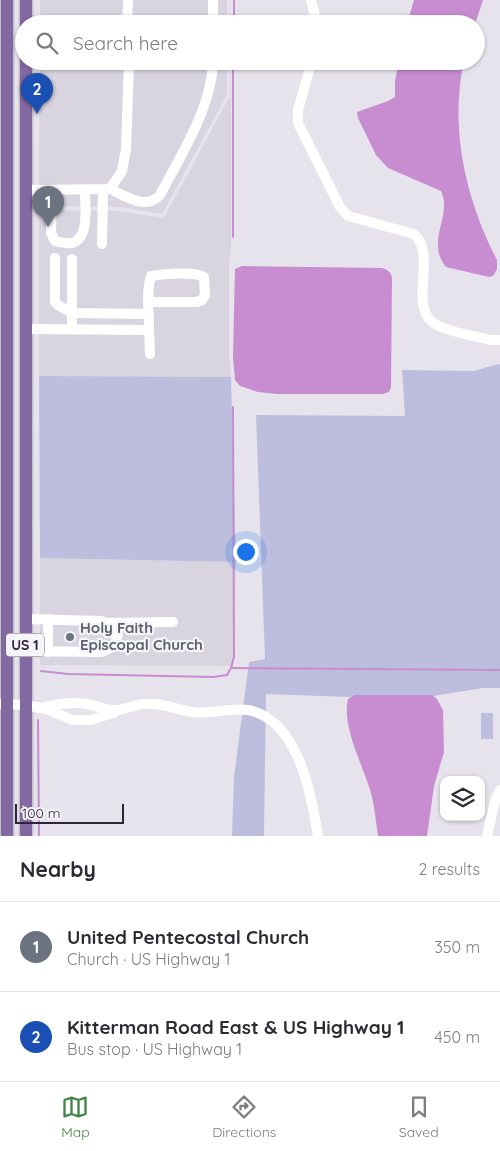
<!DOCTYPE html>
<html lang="en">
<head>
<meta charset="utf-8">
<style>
	:root { --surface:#fff; --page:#f7f7f7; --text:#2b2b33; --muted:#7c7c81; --line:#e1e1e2; --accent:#458347 }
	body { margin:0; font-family:Quicksand,sans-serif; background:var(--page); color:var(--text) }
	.controls { position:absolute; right:15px; bottom:15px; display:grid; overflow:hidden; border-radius:10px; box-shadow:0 1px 4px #0004 }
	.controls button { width:45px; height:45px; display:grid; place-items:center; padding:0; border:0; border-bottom:1px solid var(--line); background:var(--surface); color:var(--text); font:25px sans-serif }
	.scale { position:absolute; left:15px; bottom:12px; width:109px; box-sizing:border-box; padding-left:5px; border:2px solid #2f233e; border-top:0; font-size:14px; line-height:18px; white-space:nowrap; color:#2f233e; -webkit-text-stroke:4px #f5f4f9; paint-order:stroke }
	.you { position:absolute; left:245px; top:551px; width:18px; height:18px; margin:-12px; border:4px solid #fff; border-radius:50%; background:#1a73e8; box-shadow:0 0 0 8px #1a73e833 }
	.badge { display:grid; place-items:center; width:32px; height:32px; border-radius:50%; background:var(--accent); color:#fff; font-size:16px; font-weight:700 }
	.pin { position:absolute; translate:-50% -41px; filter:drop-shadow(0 1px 2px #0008) }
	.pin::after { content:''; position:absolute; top:26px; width:18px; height:15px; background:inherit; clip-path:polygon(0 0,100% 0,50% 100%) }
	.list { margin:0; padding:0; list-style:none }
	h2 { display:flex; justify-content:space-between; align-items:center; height:65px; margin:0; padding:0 20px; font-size:21px }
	h2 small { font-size:16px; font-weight:400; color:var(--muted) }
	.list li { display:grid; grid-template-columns:32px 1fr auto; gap:15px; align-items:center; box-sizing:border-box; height:90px; padding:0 20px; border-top:1px solid var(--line) }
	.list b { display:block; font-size:19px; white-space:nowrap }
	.list p { margin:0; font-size:16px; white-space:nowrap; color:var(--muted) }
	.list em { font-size:16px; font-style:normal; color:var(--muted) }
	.icon { flex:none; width:28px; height:28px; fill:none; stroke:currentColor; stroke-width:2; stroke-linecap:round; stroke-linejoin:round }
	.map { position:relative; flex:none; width:500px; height:836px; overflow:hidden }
	.search { position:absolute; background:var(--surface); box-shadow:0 1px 4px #0004; left:15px; right:15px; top:15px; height:55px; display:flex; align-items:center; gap:12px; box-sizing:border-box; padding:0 18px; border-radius:28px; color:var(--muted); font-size:19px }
	.sheet { height:245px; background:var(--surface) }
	nav { display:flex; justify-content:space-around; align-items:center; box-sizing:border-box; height:70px; border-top:1px solid var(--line); background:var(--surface); font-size:14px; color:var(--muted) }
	nav a { display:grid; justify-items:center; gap:2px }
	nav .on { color:var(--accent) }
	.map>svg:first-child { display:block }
</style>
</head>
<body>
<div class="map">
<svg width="500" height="836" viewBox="0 0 500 836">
	<rect width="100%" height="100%" fill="#e6e3ed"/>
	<g fill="#d8d5e1">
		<rect x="40" y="0" width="187" height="24"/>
		<path d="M40,61H227V95L162,214L120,207L41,206L39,181Z"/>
		<path d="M231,61V249L229,264V356L231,377L39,376V210L119,211L164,218L230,96Z"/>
		<path d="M40,558L236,562L233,666L40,665Z"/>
	</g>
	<g fill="#bdbddd">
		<path d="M498,364L500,365V688H483L433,696L354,695L350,697L266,694L264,836H232L234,777L249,662L265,659L256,415L405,416L402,370L474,371Z"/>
		<path d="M39,376L231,377L236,562L40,558Z"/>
		<rect x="481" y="713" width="12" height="26"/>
	</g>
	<g fill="#c78dd0">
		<path d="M414,0H483L475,24H407Z"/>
		<path d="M399,61H464C449,128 466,200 497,260V269L493,276L489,277L446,267C425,241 453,215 441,191L388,168L376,155L358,118L357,112L388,101L395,97V81Z"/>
		<path d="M242,266L382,268C388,270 391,272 392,278L391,387L389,392L383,394H277L258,392L240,386L235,380L233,357L235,269Z"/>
		<path d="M354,695H432L437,699L443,710L444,752L434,786L427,836H378C376,823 375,810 372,797C365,768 341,728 348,699Z"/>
	</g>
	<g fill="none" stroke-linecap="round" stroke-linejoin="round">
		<g stroke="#c78dd0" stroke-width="2">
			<path d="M234,24V0"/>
			<path d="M233,237V61"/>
			<path d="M232,668L500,670"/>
			<path d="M41,671L68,674L213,677L227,675L231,668L234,657L233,407"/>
			<path d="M38,720L39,836"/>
		</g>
		<defs>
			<g id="major">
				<path d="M7,0V836"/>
				<path d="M26,24V0"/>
				<path d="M26,61V836"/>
			</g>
		</defs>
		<use href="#major" stroke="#c5c1c9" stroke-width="15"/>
		<g stroke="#fff" stroke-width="10">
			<path d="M311,0L317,24"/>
			<path d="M127,24L128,0"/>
			<path d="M213,24V0"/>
			<path d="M312,61L298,110V123L340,207L348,216L414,234C438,255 407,306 435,324C445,331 478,337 491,340H500"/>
			<path d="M110,189C126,196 146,211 160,195C181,155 212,107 213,61"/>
			<path d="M25,190L110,189L122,171L126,149L129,61"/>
			<path d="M52,190L51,233L55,241C59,242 66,244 71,243C90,240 85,205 85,190"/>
			<path d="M102,244L103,190"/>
			<path d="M55,258V302L58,305L72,313V329"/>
			<path d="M72,259V313L149,314"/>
			<path d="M25,329L149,330C149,313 146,292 151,276C163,274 194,271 204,277L205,295L202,300L197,302H149"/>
			<path d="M149,330L150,354"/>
			<path d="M25,619L101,621L112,625L118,632C117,644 111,649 101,652L25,651"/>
			<path d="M48,619V652"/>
			<path d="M108,623L173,622"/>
			<path d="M0,704L25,705L47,709L72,720H91L115,712"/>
			<path d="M39,708C54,705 72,701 88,704C97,706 104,710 114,710C124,710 133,705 143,704C160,702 175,709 192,712C211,715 229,707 248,710C299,720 311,795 318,836"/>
			<path d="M487,836L495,801L500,790"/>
		</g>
		<use href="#major" stroke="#8369a1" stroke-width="12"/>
	</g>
	<circle fill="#6b7280" stroke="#f5f4f9" stroke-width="2" cx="70" cy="637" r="5"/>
	<g text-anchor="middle" stroke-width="4.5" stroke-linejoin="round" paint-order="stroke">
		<rect fill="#f5f4f9" stroke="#6a6276" stroke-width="1" x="6" y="633.5" width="38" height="23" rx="4"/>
		<g font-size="14" font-weight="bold" fill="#2f233e">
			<text x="25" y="650">US 1</text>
		</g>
		<g font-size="15" font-weight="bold" fill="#5b616d" stroke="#f5f4f9" text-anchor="start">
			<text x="80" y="633">Holy Faith<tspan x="80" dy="17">Episcopal Church</tspan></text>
		</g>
	</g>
</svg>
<div class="controls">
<button><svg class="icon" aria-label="layers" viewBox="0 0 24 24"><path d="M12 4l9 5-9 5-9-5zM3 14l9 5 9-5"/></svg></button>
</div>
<div class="scale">100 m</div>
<div class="you"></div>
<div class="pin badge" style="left:48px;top:227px;background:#6b7280">1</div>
<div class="pin badge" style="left:37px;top:114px;background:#1a4fb4">2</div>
<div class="search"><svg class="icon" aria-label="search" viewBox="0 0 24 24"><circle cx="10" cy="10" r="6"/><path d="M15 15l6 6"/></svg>Search here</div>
</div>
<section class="sheet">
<h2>Nearby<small>2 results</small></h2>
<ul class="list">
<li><span class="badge" style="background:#6b7280">1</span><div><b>United Pentecostal Church</b><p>Church · US Highway 1</p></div><em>350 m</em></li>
<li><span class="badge" style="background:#1a4fb4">2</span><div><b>Kitterman Road East &amp; US Highway 1</b><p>Bus stop · US Highway 1</p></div><em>450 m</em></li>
</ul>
</section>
<nav>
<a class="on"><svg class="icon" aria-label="map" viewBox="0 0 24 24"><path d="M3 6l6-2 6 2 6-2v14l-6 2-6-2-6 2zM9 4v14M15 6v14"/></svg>Map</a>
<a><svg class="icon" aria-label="directions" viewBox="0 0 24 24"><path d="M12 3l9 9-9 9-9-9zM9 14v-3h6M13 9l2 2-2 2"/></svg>Directions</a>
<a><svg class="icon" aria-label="saved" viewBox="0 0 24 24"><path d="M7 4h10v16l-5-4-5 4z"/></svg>Saved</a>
</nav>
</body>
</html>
